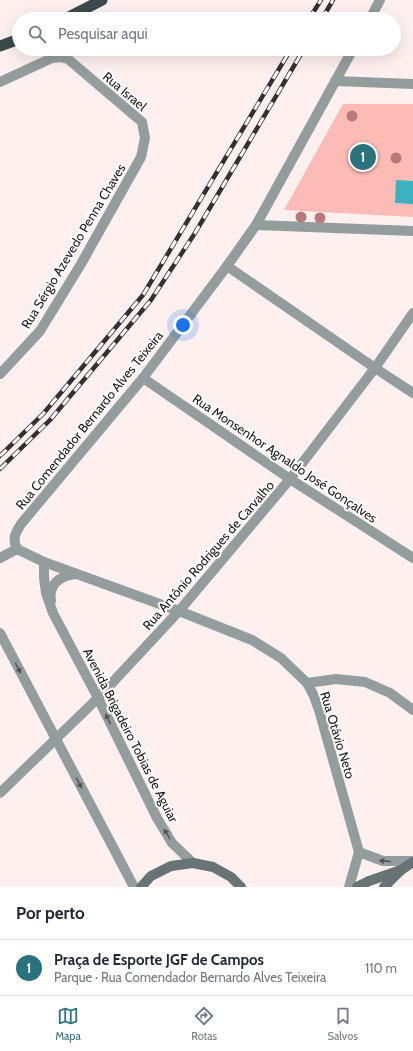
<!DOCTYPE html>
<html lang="pt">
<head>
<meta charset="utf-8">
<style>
	:root { --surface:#fff; --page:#f2f2f3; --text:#1f2937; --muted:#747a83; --line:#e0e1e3; --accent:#2a737c }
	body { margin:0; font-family:Cabin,sans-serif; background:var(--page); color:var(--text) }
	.you { position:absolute; left:183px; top:325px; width:14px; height:14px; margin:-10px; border:3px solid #fff; border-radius:50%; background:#1a73e8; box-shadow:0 0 0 6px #1a73e833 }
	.badge { display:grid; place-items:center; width:26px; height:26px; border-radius:50%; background:var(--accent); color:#fff; font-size:13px; font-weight:700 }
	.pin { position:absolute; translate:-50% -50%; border:2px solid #fff; box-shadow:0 1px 4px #0006 }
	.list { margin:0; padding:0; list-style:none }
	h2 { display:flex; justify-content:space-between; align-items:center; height:52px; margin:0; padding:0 16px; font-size:17px }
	h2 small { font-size:13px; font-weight:400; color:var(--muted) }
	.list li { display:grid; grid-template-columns:26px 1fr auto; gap:12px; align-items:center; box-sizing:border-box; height:56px; padding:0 16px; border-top:1px solid var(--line) }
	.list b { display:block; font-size:15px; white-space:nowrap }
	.list p { margin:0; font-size:13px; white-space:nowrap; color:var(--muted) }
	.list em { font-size:13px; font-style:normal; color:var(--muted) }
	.icon { flex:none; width:22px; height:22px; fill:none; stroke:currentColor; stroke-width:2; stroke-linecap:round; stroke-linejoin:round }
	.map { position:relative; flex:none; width:413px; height:887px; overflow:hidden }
	.search { position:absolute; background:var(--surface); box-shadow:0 4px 16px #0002; left:12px; right:12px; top:12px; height:44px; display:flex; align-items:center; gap:10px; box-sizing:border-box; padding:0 14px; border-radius:22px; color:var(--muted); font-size:15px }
	.sheet { height:108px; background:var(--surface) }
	nav { display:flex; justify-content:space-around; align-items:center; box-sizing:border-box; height:56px; border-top:1px solid var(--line); background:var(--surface); font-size:11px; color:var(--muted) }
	nav a { display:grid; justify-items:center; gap:2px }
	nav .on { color:var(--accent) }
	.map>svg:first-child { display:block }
</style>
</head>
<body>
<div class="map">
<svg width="413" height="887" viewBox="0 0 413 887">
	<rect width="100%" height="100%" fill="#fdf0ef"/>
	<path fill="#fdbbb6" d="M343,104H413V217L284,210Z"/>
	<path fill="#3cb2c0" d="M396,180L413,181V204L395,203Z"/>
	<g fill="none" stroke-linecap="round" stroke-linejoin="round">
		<g stroke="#949d9e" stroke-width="10">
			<path d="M370,19L380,0"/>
			<path d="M335,81L413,84"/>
			<path d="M0,82L52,58L60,57L68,59L142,122L145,138L141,157L81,264L40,331L0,374"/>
			<path d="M256,225L413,231"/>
			<path d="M227,266L375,368L413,393"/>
			<path d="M143,378L290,479L413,558"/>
			<path d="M17,549L44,562L179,611L252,640L281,658L307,683L314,696L319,710L359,852L349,887"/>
			<path d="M0,558L17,549C12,538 15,534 21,524L143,378L227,266L256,225L353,49"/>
			<path d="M44,562V578L46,593L53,613L98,698L157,818L172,843L193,863"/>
			<path d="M51,601C48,584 60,576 75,574"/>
			<path d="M0,633L134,887"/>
			<path d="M307,683L336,679L365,682L390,693L413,710"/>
			<path d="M0,793L98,698L179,611L290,479L375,368L413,313"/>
			<path d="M359,852L383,861H413"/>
		</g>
		<g stroke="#677375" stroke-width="10">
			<path d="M141,887L151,876L171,866L193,863L213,867L231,877L241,887"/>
			<path d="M357,887L369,881L401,870L413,862"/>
			<path d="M384,887L400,871"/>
		</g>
		<g stroke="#3a4a4c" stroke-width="11">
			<path d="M65,19L102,0"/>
			<path d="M0,46L19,39"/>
		</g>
		<defs>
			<g id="rail">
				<path d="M309,19L321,0"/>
				<path d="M322,19L333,0"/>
				<path d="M0,456L43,414L143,295L291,49"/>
				<path d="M0,469L50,420L151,300L195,233L304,49"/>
			</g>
		</defs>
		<use href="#rail" stroke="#372f2f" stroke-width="4.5"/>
		<use href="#rail" stroke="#fff" stroke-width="3" stroke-dasharray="9" stroke-linecap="butt"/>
	</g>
	<g fill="#b6797c">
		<circle cx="352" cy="116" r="5.5"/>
		<circle cx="396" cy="158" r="5.5"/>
		<circle cx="301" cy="217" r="5.5"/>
		<circle cx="320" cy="218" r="5.5"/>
	</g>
	<defs><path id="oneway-solid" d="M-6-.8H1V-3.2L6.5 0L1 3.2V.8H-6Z"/></defs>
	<g fill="#545455">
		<use href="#oneway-solid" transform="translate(18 668) rotate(62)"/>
		<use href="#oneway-solid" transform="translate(108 719) rotate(-116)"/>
		<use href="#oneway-solid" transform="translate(79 783) rotate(63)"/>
		<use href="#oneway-solid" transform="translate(167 834) rotate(-121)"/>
		<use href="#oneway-solid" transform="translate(385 861) rotate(-173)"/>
	</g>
	<g text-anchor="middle" stroke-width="4" stroke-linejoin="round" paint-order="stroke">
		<g font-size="13" fill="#201919" stroke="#fff">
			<text transform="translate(125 91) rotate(40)" y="5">Rua Israel</text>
			<text transform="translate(73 246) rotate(-59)" y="5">Rua Sérgio Azevedo Penna Chaves</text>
			<text transform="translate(89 420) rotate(-51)" y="5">Rua Comendador Bernardo Alves Teixeira</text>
			<text transform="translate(285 458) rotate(34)" y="5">Rua Monsenhor Agnaldo José Gonçalves</text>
			<text transform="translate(208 555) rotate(-49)" y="5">Rua Antônio Rodrigues de Carvalho</text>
			<text transform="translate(131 735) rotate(63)" y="5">Avenida Brigadeiro Tobias de Aguiar</text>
			<text transform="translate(338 735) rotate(73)" y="5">Rua Otávio Neto</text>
		</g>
	</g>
</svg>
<div class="you"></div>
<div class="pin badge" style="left:363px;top:157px">1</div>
<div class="search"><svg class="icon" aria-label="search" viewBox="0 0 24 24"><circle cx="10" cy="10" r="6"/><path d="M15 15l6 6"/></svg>Pesquisar aqui</div>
</div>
<section class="sheet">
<h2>Por perto<small></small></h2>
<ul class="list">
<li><span class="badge">1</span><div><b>Praça de Esporte JGF de Campos</b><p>Parque · Rua Comendador Bernardo Alves Teixeira</p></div><em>110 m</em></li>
</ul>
</section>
<nav>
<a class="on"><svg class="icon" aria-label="map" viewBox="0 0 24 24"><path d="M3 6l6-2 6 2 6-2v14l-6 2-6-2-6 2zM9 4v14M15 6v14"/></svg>Mapa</a>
<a><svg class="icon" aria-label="directions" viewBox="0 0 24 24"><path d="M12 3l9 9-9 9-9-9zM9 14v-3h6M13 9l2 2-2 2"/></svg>Rotas</a>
<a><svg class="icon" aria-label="saved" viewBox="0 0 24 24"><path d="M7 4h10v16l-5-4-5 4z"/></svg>Salvos</a>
</nav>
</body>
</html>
